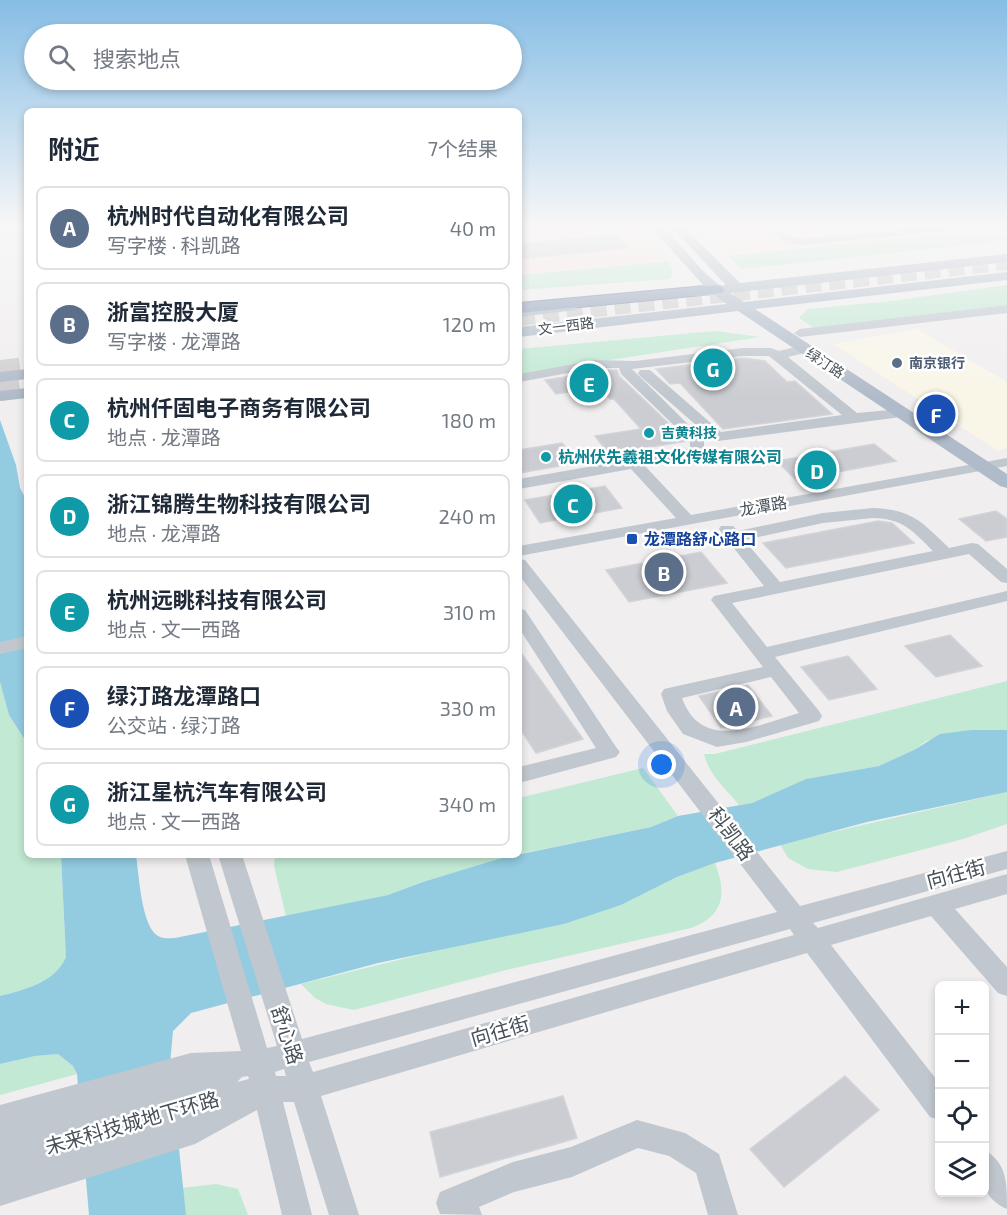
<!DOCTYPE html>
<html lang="zh">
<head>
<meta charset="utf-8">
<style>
	:root { --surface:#fff; --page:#f2f2f3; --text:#1f2937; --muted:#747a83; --line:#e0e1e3; --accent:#2e67c9 }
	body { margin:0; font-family:"Exo 2","Noto Sans SC",sans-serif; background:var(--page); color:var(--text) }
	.controls { position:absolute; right:18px; bottom:18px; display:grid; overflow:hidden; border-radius:9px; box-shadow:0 3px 9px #0003 }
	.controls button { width:54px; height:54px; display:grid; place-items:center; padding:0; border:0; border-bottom:2px solid var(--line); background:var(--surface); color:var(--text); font:30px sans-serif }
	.you { position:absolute; left:662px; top:765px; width:21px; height:21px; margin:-15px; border:4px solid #fff; border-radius:50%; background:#1a73e8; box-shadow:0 0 0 9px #1a73e833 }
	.badge { display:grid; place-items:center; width:39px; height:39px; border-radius:50%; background:var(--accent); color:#fff; font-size:20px; font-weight:700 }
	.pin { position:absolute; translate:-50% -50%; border:3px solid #fff; box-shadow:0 2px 6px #0006 }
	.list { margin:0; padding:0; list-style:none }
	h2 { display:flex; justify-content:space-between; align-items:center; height:78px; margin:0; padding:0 24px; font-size:26px }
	h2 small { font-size:20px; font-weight:400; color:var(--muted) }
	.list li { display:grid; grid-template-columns:39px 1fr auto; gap:18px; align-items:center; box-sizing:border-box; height:84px; margin:0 12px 12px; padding:0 12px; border:2px solid var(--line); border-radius:9px }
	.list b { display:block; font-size:22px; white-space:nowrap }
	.list p { margin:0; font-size:20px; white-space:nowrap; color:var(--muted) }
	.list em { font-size:20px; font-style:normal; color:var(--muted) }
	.icon { flex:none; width:33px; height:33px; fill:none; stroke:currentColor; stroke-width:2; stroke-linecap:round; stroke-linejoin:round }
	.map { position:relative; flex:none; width:1007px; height:1215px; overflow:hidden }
	.search { position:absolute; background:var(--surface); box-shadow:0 3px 9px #0003; left:24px; top:24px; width:498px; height:66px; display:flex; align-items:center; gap:15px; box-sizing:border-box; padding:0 21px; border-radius:33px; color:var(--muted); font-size:22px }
	.panel { position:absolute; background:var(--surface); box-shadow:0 3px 9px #0003; left:24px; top:108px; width:498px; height:750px; border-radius:9px }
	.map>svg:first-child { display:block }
</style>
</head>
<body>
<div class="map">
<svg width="1007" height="1215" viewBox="0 0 1007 1215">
	<rect width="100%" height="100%" fill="#f0eeee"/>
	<path fill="#f9f6e8" d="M917,329L1007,382V448L998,451L833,344Z"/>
	<g fill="#f7e4e0">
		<path d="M559,227H646L667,260L520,274L519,231Z"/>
		<path d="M703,227H981L731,253Z"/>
	</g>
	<g fill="#c1e9d3">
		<path d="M1007,228V241L742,269L728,256Z"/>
		<path d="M669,261L673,272L670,279L519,290V275Z"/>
		<path d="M1007,285V305L814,328L799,318L808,309L891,301Z"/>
		<path d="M715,331L760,337L519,374V349Z"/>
		<path d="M1007,681V730H971L926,741L913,751L879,766L806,779L752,803L739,805C727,790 708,774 704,754H715Z"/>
		<path d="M0,682L9,715L27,743V855H61L66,957C56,982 24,990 0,996Z"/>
		<path d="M643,768L678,816L651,827L519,854V798Z"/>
		<path d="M1007,792V824L963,839L837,872L808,869L788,858L780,844Z"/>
		<path d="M275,855H516L423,882L388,895L286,916L274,866Z"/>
		<path d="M715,863C727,894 724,916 691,928L506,970L354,1010L326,1004L315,998L301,984L480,940L564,924L621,905L677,877Z"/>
		<path d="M58,1054L73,1066L77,1074L0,1095V1064L35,1056Z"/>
		<path d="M216,1184L238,1189L248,1215H186L182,1188Z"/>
	</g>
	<g fill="#93cbe1">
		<path d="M0,420L16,465L20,488L27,501V743L9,715L0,682Z"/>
		<path d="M971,730H1007V792L867,822L715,863L677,877L621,905L564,924L378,963L191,1013L173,1031L170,1064L186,1215H89L77,1074L73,1066L58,1054L35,1056L0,1064V996C24,990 56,982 66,957L61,855H136C139,873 141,930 160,937C164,939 171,938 175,938L388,895L423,882L502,858L651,827L678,816L752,803L806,779L879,766L914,750L940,734Z"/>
	</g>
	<g fill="#cccdd2" stroke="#d2d4d8" stroke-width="1.5">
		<path d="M615,235L629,248L519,259V244Z"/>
		<path d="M743,358L765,361L787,382L795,381L832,414L723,429L680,383L670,384L656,369Z"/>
		<path d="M610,370H617L619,376L687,441L609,454L595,436L641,429L614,399H610L599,387L556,394L545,380Z"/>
		<path d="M562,443L577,463L519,473V450Z"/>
		<path d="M874,444L896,461L796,480L777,461Z"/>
		<path d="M605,486L622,508L540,523L525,500Z"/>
		<path d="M996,511L1007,519V537L986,541L959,519Z"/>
		<path d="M878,521L892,523L914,543L786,568L763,543Z"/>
		<path d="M701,552L727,583L629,602L606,570Z"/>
		<path d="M950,635L982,666L936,677L905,646Z"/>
		<path d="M519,650L583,739L536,753L519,727Z"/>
		<path d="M848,656L877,689L829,700L801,667Z"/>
		<path d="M748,685L772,716L721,728L699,696Z"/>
		<path d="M845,1076L879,1110L784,1187L750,1149Z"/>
		<path d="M563,1096L577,1138L440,1177L430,1132Z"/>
	</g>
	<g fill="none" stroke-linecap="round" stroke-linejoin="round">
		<path stroke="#ceced0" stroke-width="16" stroke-dasharray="16 8" stroke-linecap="butt" d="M519,318L1007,262"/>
		<g stroke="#ceced0" stroke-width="20" stroke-dasharray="20 10" stroke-linecap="butt">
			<path d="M0,370L27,367"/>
			<path d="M0,391L27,387"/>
		</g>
		<defs>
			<path id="highway" d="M716,285L722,287L724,290L722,293L519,313V303Z"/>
		</defs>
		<use href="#highway" stroke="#7688a2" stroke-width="2"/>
		<g fill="#c0c7ce" fill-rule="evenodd">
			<path d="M519,227H527L519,230Z"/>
			<path d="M765,227C783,227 786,237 802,239L925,227H964L959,230L802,245L787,243Z"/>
			<path d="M1007,305V313L800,337L794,333L800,329Z"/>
			<path d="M804,345L810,349L808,352L788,357L857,413L901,409L908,413L901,417L718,441L713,440L640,376L638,373L640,370H650L721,432L842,415L769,356H743L632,369L704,440V449L694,457L645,466L691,515L1007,458V466L519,556V546L676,518L631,469L519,489V479L685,450L690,447V441L621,374L619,368H596L519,382V374L596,360L635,361L743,348H771L779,351Z"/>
			<path d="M873,508C913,510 921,521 949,548L972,543L978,544L1007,569V583L1001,582L969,554L732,603L767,647L1007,591V601L775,657L819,711L822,716L819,721L746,742L717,747L683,734L667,711L661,694L664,689L763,667L711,600L714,596L764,586L721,532L719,529L721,526H733L738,531L823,513ZM873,518C903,519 912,530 933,551L780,582L744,540L823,523ZM771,677L799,713C757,725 702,753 682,698Z"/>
			<path d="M519,559L525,560L800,906L1007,851V869L813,923L818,928L1007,874V894L955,909L1007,967V996L998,993L931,916L831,945L940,1084V1120L930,1117L807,953L321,1096L359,1215H329L294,1102H283L312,1215H282L257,1110L195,1144L0,1206V1105L191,1053L241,1051L185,855H209L267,1048L277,1046L218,855H242L302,1039L777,912L519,575ZM790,929L794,935L313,1072L309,1062ZM284,1069L286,1076H276L275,1072ZM248,1076L249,1079L237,1082L242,1077Z"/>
			<path d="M519,609L525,610L616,747L620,752L616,757L519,783V767L596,748L519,628Z"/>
			<path d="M27,636V648L0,654V642Z"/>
			<path d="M637,1120L685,1133L719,1154L738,1215H708L696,1173L669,1156L638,1148L572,1177L514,1192L479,1207L482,1215L440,1214L436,1203L440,1192L513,1162L571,1147Z"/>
			<path d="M984,1150C1007,1162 1007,1183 1007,1209C979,1197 984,1176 984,1150Z"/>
		</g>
		<g fill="#b0bbc9" fill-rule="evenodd">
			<path d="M651,227H664L702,270L720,286L726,285L671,227H684L740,283L1007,254V262L730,293L744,302L1007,272V280L755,309L1007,474V488L1000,486L738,311L519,337V327L727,304L714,295L687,296L685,293L687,290L705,287Z"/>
			<path d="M570,303L577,307L575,310L519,317V309Z"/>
			<path d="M27,369V379L0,382V372Z"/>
			<path d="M27,388V398L0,401V391Z"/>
		</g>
		<use href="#highway" fill="#8b9db7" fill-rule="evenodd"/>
	</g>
	<linearGradient id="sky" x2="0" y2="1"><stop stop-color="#86bde5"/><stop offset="0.57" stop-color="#f8f7f7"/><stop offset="1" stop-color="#f8f7f7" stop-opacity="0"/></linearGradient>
	<rect width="1007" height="397" fill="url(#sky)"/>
	<circle fill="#5c6f8a" stroke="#fff" stroke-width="2" cx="897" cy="363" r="6"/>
	<g fill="#0f9aa8" stroke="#fff" stroke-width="2">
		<circle cx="649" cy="433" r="6"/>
		<circle cx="546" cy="457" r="6"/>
	</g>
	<rect fill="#1a4fb4" stroke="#fff" stroke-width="2" x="626" y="533" width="12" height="12" rx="3"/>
	<g text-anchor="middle" stroke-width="5" stroke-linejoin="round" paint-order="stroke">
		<g font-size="14" fill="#485059" stroke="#fff">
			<text transform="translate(566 326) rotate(-7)" y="5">文一西路</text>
			<text transform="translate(825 363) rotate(33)" y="5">绿汀路</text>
		</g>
		<g font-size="14" font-weight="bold" fill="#4e5e75" stroke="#fff" text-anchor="start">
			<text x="909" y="368">南京银行</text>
		</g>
		<g font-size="14" font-weight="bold" fill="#0d838f" stroke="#fff" text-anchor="start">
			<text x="661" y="438">吉黄科技</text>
		</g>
		<g font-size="16" font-weight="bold" fill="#0d838f" stroke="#fff" text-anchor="start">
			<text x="558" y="463">杭州伏先羲祖文化传媒有限公司</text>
		</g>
		<g font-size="16" fill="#485059" stroke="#fff">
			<text transform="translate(763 506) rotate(-10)" y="6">龙潭路</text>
		</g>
		<g font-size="16" font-weight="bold" fill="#164399" stroke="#fff" text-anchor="start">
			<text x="644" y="545">龙潭路舒心路口</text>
		</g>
		<g font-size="20" fill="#485059" stroke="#fff">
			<text transform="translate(731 834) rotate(53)" y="7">科凯路</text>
			<text transform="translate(956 874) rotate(-15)" y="7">向往街</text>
			<text transform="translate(500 1031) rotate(-16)" y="7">向往街</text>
			<text transform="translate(287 1035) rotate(72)" y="7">舒心路</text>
			<text transform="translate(132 1123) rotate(-16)" y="7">未来科技城地下环路</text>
		</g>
	</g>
</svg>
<div class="controls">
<button>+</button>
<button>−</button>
<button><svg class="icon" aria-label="locate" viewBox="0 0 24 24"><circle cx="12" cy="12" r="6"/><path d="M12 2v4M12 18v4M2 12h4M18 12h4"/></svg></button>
<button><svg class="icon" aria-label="layers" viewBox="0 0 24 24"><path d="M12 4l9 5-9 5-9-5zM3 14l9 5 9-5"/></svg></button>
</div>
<div class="you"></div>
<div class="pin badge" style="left:736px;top:707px;background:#5c6f8a">A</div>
<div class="pin badge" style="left:664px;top:572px;background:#5c6f8a">B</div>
<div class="pin badge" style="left:573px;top:504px;background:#0f9aa8">C</div>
<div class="pin badge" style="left:817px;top:470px;background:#0f9aa8">D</div>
<div class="pin badge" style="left:589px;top:383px;background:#0f9aa8">E</div>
<div class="pin badge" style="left:936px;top:414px;background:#1a4fb4">F</div>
<div class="pin badge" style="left:713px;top:368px;background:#0f9aa8">G</div>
<div class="search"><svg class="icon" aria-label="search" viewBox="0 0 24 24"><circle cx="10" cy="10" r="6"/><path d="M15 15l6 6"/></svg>搜索地点</div>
<section class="panel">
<h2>附近<small>7个结果</small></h2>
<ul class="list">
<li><span class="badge" style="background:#5c6f8a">A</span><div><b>杭州时代自动化有限公司</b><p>写字楼 · 科凯路</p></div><em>40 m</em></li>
<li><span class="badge" style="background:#5c6f8a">B</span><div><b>浙富控股大厦</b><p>写字楼 · 龙潭路</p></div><em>120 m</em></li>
<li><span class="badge" style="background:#0f9aa8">C</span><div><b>杭州仟固电子商务有限公司</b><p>地点 · 龙潭路</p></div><em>180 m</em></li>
<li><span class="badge" style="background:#0f9aa8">D</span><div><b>浙江锦腾生物科技有限公司</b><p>地点 · 龙潭路</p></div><em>240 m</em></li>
<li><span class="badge" style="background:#0f9aa8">E</span><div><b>杭州远眺科技有限公司</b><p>地点 · 文一西路</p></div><em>310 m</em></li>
<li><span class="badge" style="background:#1a4fb4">F</span><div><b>绿汀路龙潭路口</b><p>公交站 · 绿汀路</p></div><em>330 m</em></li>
<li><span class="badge" style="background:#0f9aa8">G</span><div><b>浙江星杭汽车有限公司</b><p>地点 · 文一西路</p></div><em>340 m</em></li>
</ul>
</section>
</div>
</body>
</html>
